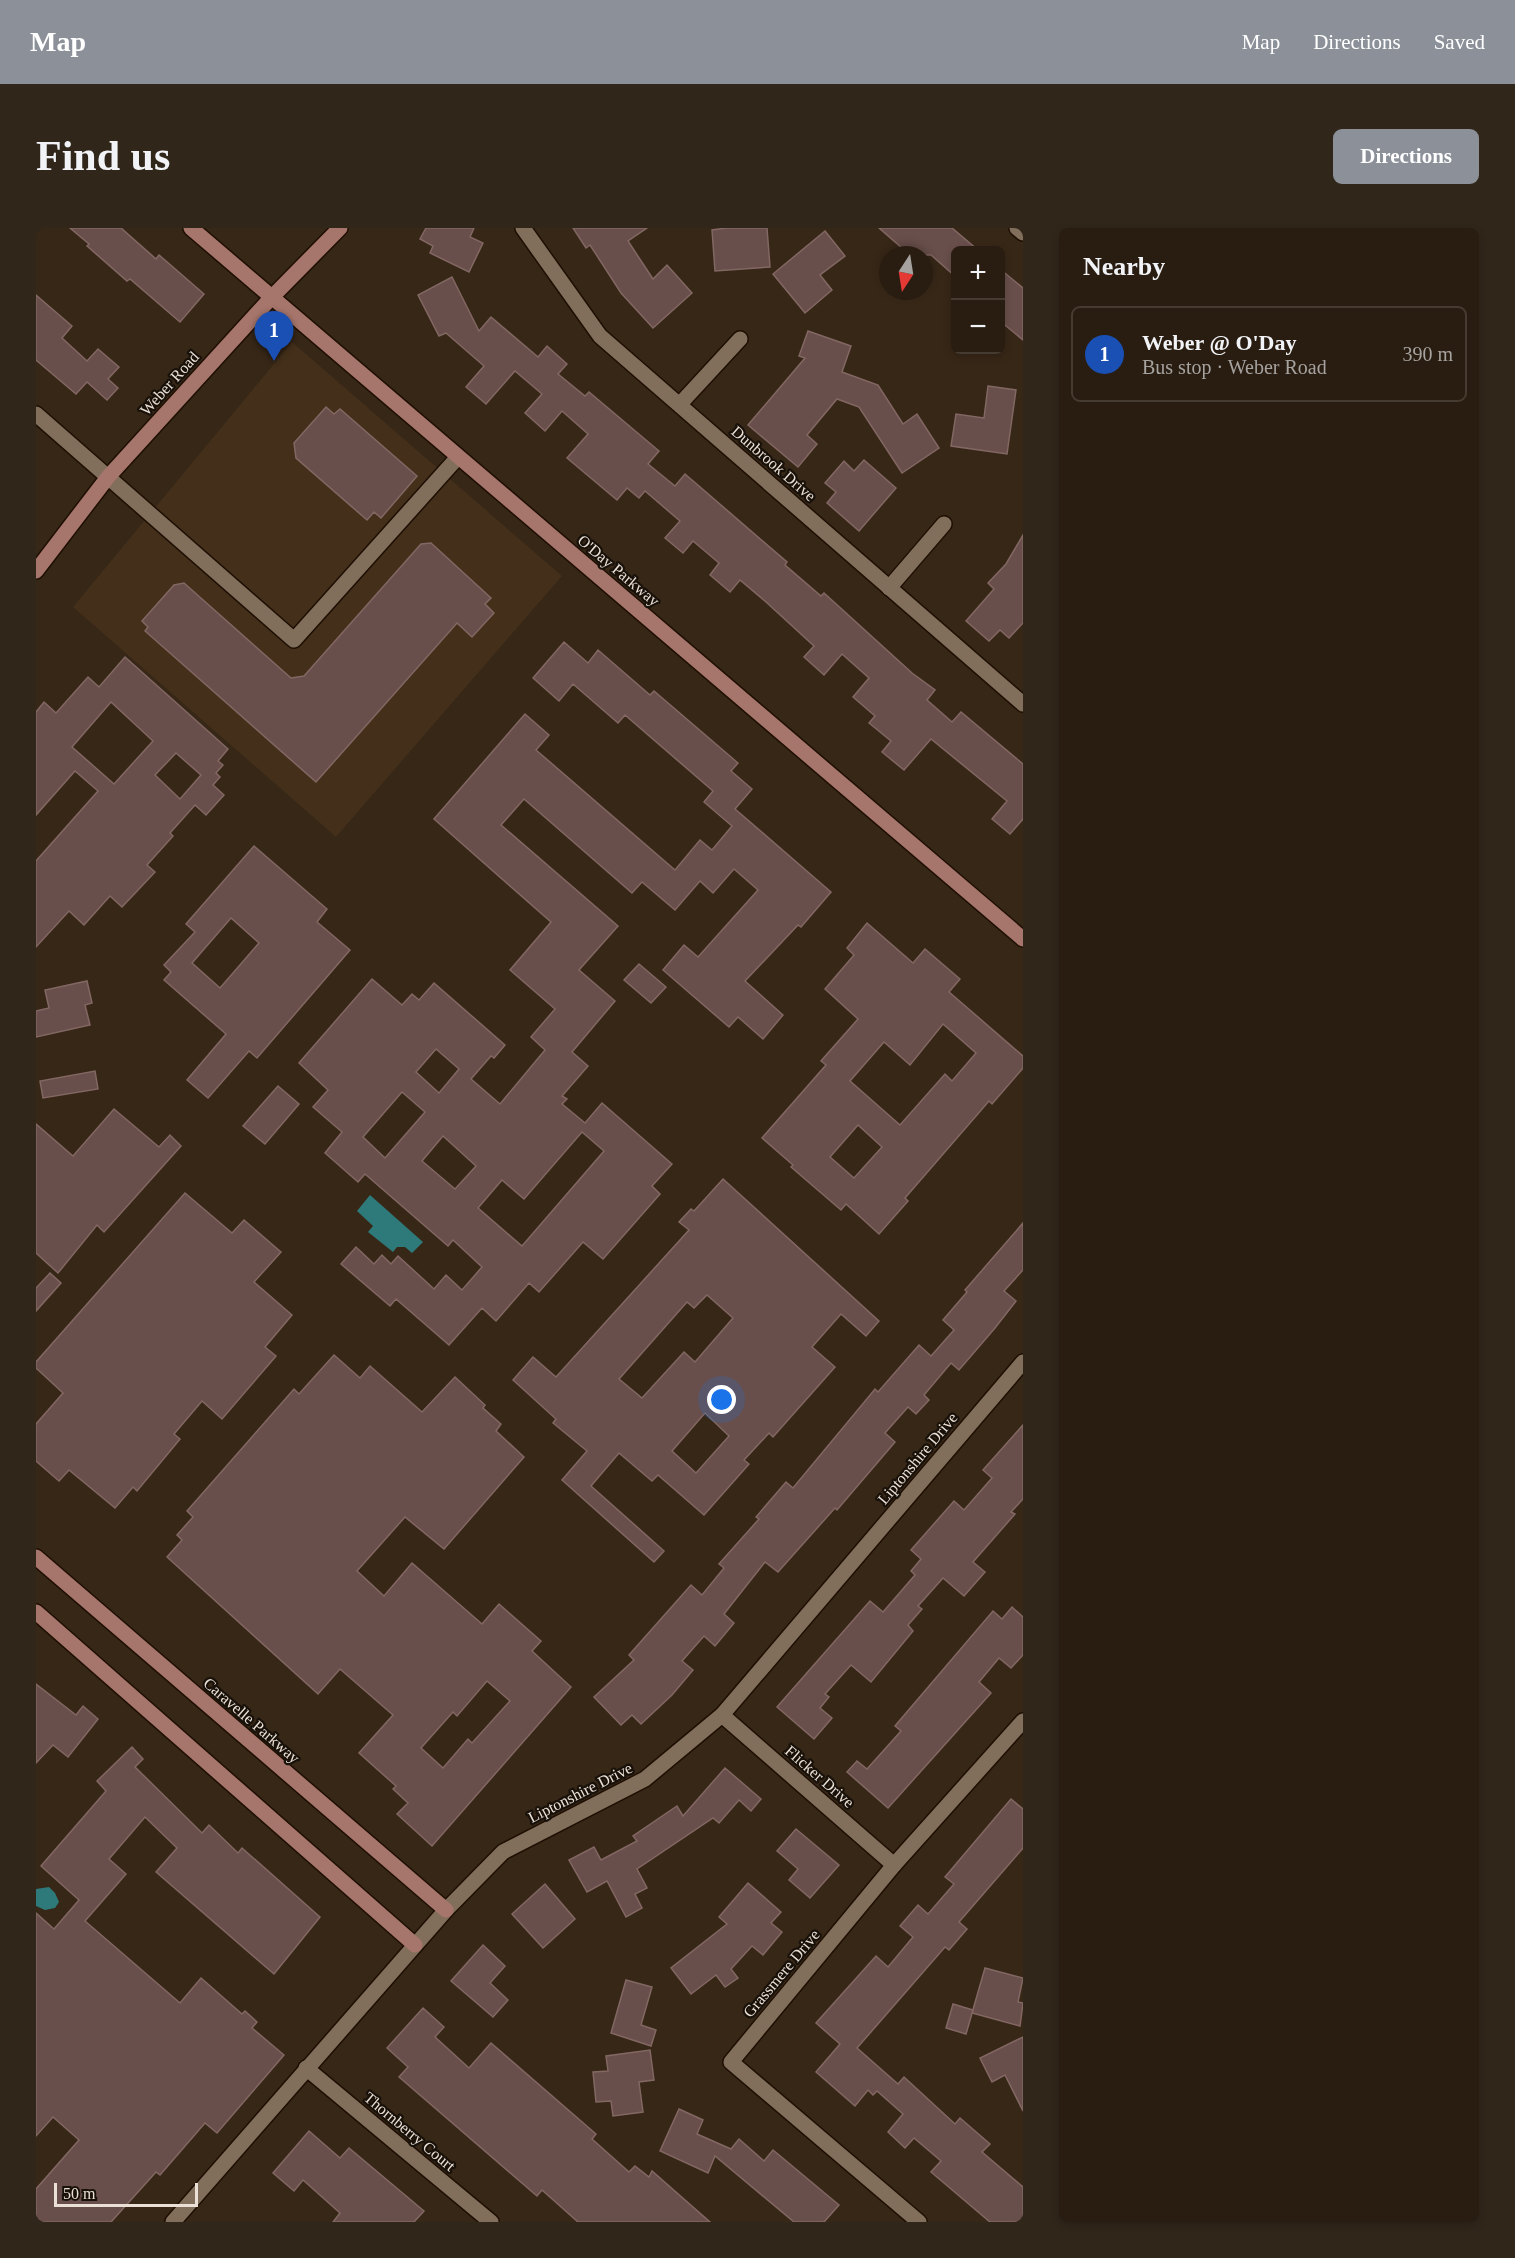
<!DOCTYPE html>
<html lang="en">
<head>
<meta charset="utf-8">
<style>
	:root { --surface:#291d11; --page:#31261a; --text:#f1f3f6; --muted:#a5a29f; --line:#453b31; --accent:#8c9099 }
	body { margin:0; font-family:"Times New Roman",serif; background:var(--page); color:var(--text) }
	.controls { position:absolute; right:18px; top:18px; display:grid; overflow:hidden; border-radius:9px; box-shadow:0 3px 9px #0003 }
	.controls button { width:54px; height:54px; display:grid; place-items:center; padding:0; border:0; border-bottom:2px solid var(--line); background:var(--surface); color:var(--text); font:30px sans-serif }
	.compass { position:absolute; left:843px; top:18px; width:54px; height:54px; border-radius:50%; background:var(--surface); box-shadow:0 3px 9px #0003; rotate:192deg }
	.scale { position:absolute; left:18px; bottom:15px; width:144px; box-sizing:border-box; padding-left:6px; border:3px solid #ebe0d6; border-top:0; font-size:16px; line-height:21px; white-space:nowrap; color:#ebe0d6; -webkit-text-stroke:4px #18110a; paint-order:stroke }
	.you { position:absolute; left:686px; top:1172px; width:21px; height:21px; margin:-15px; border:4px solid #fff; border-radius:50%; background:#1a73e8; box-shadow:0 0 0 9px #1a73e833 }
	.badge { display:grid; place-items:center; width:39px; height:39px; border-radius:50%; background:var(--accent); color:#fff; font-size:20px; font-weight:700 }
	.pin { position:absolute; translate:-50% -50px; filter:drop-shadow(0 2px 3px #0008) }
	.pin::after { content:''; position:absolute; top:32px; width:21px; height:18px; background:inherit; clip-path:polygon(0 0,100% 0,50% 100%) }
	.list { margin:0; padding:0; list-style:none }
	h2 { display:flex; justify-content:space-between; align-items:center; height:78px; margin:0; padding:0 24px; font-size:26px }
	h2 small { font-size:20px; font-weight:400; color:var(--muted) }
	.list li { display:grid; grid-template-columns:39px 1fr auto; gap:18px; align-items:center; box-sizing:border-box; height:96px; margin:0 12px 12px; padding:0 12px; border:2px solid var(--line); border-radius:9px }
	.list b { display:block; font-size:22px; white-space:nowrap }
	.list p { margin:0; font-size:20px; white-space:nowrap; color:var(--muted) }
	.list em { font-size:20px; font-style:normal; color:var(--muted) }
	.map { position:relative; flex:none; width:987px; height:1994px; overflow:hidden; border-radius:9px }
	header { display:flex; align-items:center; gap:36px; box-sizing:border-box; height:84px; padding:0 30px; background:var(--accent); color:#fff }
	header strong { font-size:28px }
	nav { display:flex; gap:33px; margin-inline-start:auto; font-size:21px }
	.intro { display:flex; align-items:center; justify-content:space-between; box-sizing:border-box; height:144px; padding:0 36px }
	h1 { margin:0; font-size:42px }
	.button { padding:15px 27px; border-radius:9px; background:var(--accent); color:#fff; font-size:21px; font-weight:700 }
	main { display:flex; gap:36px; padding:0 36px }
	aside { flex:1; background:var(--surface); border-radius:9px; box-shadow:0 3px 9px #0003 }
	.map>svg:first-child { display:block }
</style>
</head>
<body>
<header>
<strong>Map</strong>
<nav><a>Map</a><a>Directions</a><a>Saved</a></nav>
</header>
<div class="intro"><h1>Find us</h1><a class="button">Directions</a></div>
<main>
<div class="map">
<svg width="987" height="1994" viewBox="0 0 987 1994">
	<rect width="100%" height="100%" fill="#372717"/>
	<path fill="#432f1a" d="M256,114L526,348L300,609L37,379Z"/>
	<g fill="#2e797a">
		<path d="M334,967L387,1014L376,1025L369,1019H361L357,1024L332,1004L337,998L321,983Z"/>
		<path d="M13,1659L19,1665L23,1674L19,1680L9,1682L0,1678V1661Z"/>
	</g>
	<g fill="#694f4b" stroke="#826763" stroke-width="1.5" fill-rule="evenodd">
		<path d="M34,0H85L120,31L123,27L168,66L144,94L94,51L91,53L51,18L53,16Z"/>
		<path d="M390,0H438L434,9L447,15L433,44L394,25L397,18L384,11Z"/>
		<path d="M537,0H611L592,13L617,51L631,37L656,65L617,100L585,65L554,17L550,20Z"/>
		<path d="M690,0H731L734,39L679,43L676,2Z"/>
		<path d="M843,0H916L942,22H920V49L895,27H874Z"/>
		<path d="M789,3L809,28L784,47L796,62L769,85L737,46Z"/>
		<path d="M964,41L987,60V112L964,93Z"/>
		<path d="M416,49L443,103L455,89L502,129L511,118L531,136L522,146L549,168L553,164L623,223L612,236L639,258L649,246L751,334L749,337L785,368L788,365L876,445L899,462L891,472L916,494L925,484L987,536V591L974,606L956,591L971,573L895,511L868,542L846,524L855,513L833,495L839,488L817,469L833,450L806,426L788,447L768,429L778,418L730,374L704,352L694,364L674,347L683,335L657,313L647,325L629,310L644,293L609,263L603,270L591,260L581,272L531,230L552,206L526,183L509,203L489,185L506,166L479,143L450,176L430,159L448,138L410,105L403,108L382,67Z"/>
		<path d="M0,67L36,98L26,110L51,133L62,121L83,139L72,151L82,160L71,172L51,154L40,166L0,132Z"/>
		<path d="M772,103L815,118L806,144L842,157L867,196L881,186L903,220L866,245L823,179L801,171L771,207L781,216L762,239L712,197L769,130L763,128Z"/>
		<path d="M952,158L980,162L971,226L915,218L920,186L948,190Z"/>
		<path d="M290,179L298,186L304,181L381,248L345,290L338,284L331,292L260,230L258,215Z"/>
		<path d="M828,232L860,260L823,303L791,275L800,264L789,255L808,233L818,243Z"/>
		<path d="M987,307V395L973,410L964,402L953,413L930,393L958,361L952,355L970,336Z"/>
		<path d="M395,315L455,370L449,376L458,385L436,409L421,395L280,554L109,403L112,399L106,393L138,357L148,355L255,450L268,448L385,316Z"/>
		<path d="M528,414L552,435L562,422L614,467L618,463L702,535L695,543L716,561L699,581L795,664L765,699L762,697L709,753L747,787L727,811L702,789L693,799L627,742L648,717L662,729L722,662L698,641L677,665L664,653L639,682L606,654L596,665L488,571L465,597L582,698L543,742L579,773L536,824L552,838L526,868L531,871L526,876L549,895L566,875L636,936L616,958L624,966L567,1031L547,1014L503,1064L493,1055L460,1093L446,1080L413,1117L360,1071L354,1078L305,1036L320,1019L338,1036L346,1027L355,1036L362,1028L398,1061L410,1047L426,1062L446,1039L417,1012L412,1018L329,946L322,954L289,925L306,904L277,879L292,862L263,835L336,751L366,777L376,766L383,772L398,755L469,817L458,830L455,828L435,851L464,876L509,822L495,809L519,781L474,742L515,694L398,591L489,486L513,507L500,522L639,642L664,612L676,622L696,598L668,574L677,563L589,487L582,495L537,456L523,473L497,450ZM400,821L423,841L403,865L380,844ZM366,864L389,884L349,930L327,909ZM546,904L568,923L486,1018L442,980L466,952L488,971ZM407,908L440,938L419,961L386,933Z"/>
		<path d="M89,429L192,521L182,533L187,537L180,545L184,549L177,557L188,567L170,587L159,577L134,605L137,608L111,637L119,644L86,679L74,668L48,697L33,683L0,719V633L62,563L39,543L0,587V484L8,474L20,485L52,449L63,459ZM75,474L117,513L78,556L36,519ZM140,525L165,547L144,571L119,547Z"/>
		<path d="M218,618L291,681L281,694L314,722L221,830L213,823L172,870L151,852L190,806L128,752L135,744L128,737L159,704L150,696ZM195,690L223,715L184,760L156,735Z"/>
		<path d="M831,695L877,735L889,721L924,751L913,764L987,828V840L956,876L953,873L869,970L872,973L843,1006L810,976L805,982L755,939L757,937L726,910L790,837L785,833L822,791L789,761L818,727L811,720ZM907,796L940,825L916,853L909,846L864,897L814,853L848,814L874,837ZM822,897L846,919L818,950L794,929Z"/>
		<path d="M603,736L630,759L615,775L588,752Z"/>
		<path d="M51,753L56,775L49,777L54,797L0,809V783L13,780L9,762Z"/>
		<path d="M59,843L62,861L7,870L4,853Z"/>
		<path d="M242,858L263,876L229,916L207,898Z"/>
		<path d="M78,881L123,919L134,907L145,918L68,1004L61,997L22,1045L0,1025V896L37,928Z"/>
		<path d="M687,951L843,1093L830,1108L805,1086L776,1119L799,1139L737,1209L733,1205L708,1232L713,1236L668,1287L622,1247L616,1253L583,1225L555,1258L628,1323L618,1334L526,1252L551,1223L517,1195L520,1191L477,1152L497,1129L520,1149L653,1002L643,994L655,981L658,983ZM671,1067L697,1090L659,1134L648,1124L606,1170L583,1151L651,1074L658,1080ZM669,1185L693,1208L660,1245L636,1223Z"/>
		<path d="M149,965L196,1005L208,992L245,1024L218,1054L256,1087L229,1119L240,1128L186,1191L166,1173L138,1206L144,1211L101,1263L97,1259L79,1280L33,1242L23,1253L0,1233V1196L27,1165L0,1140V1134Z"/>
		<path d="M987,995V1042L968,1063L980,1073L959,1100L923,1142L915,1135L888,1167L893,1172L880,1186L872,1179L849,1205L859,1214L801,1282L799,1280L742,1344L729,1334L688,1386L698,1395L679,1418L668,1408L646,1433L657,1442L636,1467L605,1496L596,1487L585,1497L558,1469L598,1432L593,1427L655,1357L666,1367L688,1340L683,1336L723,1291L720,1289L750,1254L757,1260L839,1161L842,1164L883,1117L895,1128L918,1102L907,1092L931,1064L929,1062Z"/>
		<path d="M14,1045L25,1055L0,1083V1060Z"/>
		<path d="M298,1127L324,1150L334,1138L386,1184L419,1149L449,1177L447,1180L465,1196L460,1203L488,1229L408,1321L369,1289L321,1343L348,1368L376,1335L446,1396L463,1376L505,1413L496,1423L535,1459L396,1618L361,1586L372,1575L357,1561L360,1558L323,1525L357,1487L304,1441L282,1466L131,1329L146,1312L141,1307L157,1289L151,1283L258,1161L263,1166ZM451,1453L474,1473L436,1515L432,1511L407,1540L385,1520L417,1484L421,1488Z"/>
		<path d="M987,1197V1271L975,1284L979,1286L937,1334L949,1344L928,1368L907,1350L882,1378L886,1381L872,1397L877,1403L835,1454L815,1437L789,1466L793,1469L784,1480L796,1490L778,1511L741,1479L834,1373L847,1384L879,1347L875,1343L885,1331L875,1322L918,1273L928,1282L956,1250L947,1242Z"/>
		<path d="M976,1379L987,1389V1427L975,1440L963,1430L943,1454L955,1465L852,1580L811,1544L821,1533L831,1541L865,1503L859,1498L957,1383L966,1391Z"/>
		<path d="M0,1456L40,1487L47,1478L62,1491L32,1529L17,1517L0,1535Z"/>
		<path d="M96,1519L107,1531L99,1539L166,1605L173,1597L202,1625L206,1620L284,1689L238,1746L120,1644L141,1620L109,1589L73,1631L90,1646L49,1693L144,1775L165,1750L206,1786L209,1783L221,1794L216,1800L248,1827L181,1905L169,1895L124,1947L120,1944L75,1994H0V1961L43,1912L17,1889L0,1908V1685L18,1701L43,1672L5,1638L70,1563L61,1553Z"/>
		<path d="M689,1540L725,1571L715,1583L703,1572L683,1595L677,1590L601,1641L611,1660L599,1666L606,1680L590,1689L571,1653L551,1664L533,1632L558,1619L565,1632L601,1613L597,1608L641,1578L647,1588Z"/>
		<path d="M975,1571L987,1581V1620L923,1694L931,1701L913,1722L909,1719L821,1820L862,1856L868,1849L919,1896L924,1890L954,1916L946,1924L987,1959V1994H954L895,1944L905,1933L878,1910L869,1920L852,1904L867,1886L841,1863L837,1867L832,1862L819,1878L780,1844L804,1816L780,1795L840,1728L852,1739L877,1709L864,1698L882,1677L892,1686L918,1656L909,1649Z"/>
		<path d="M760,1601L803,1637L774,1670L753,1652L762,1641L741,1623Z"/>
		<path d="M712,1655L745,1684L735,1695L746,1704L727,1727L716,1718L695,1741L702,1750L689,1759L680,1747L655,1766L635,1740L691,1696L683,1689Z"/>
		<path d="M509,1656L539,1691L507,1720L476,1686Z"/>
		<path d="M447,1717L469,1738L454,1755L472,1772L457,1789L415,1753Z"/>
		<path d="M949,1740L987,1750L982,1774L987,1775L984,1798L936,1785Z"/>
		<path d="M590,1752L616,1759L605,1797L620,1802L615,1818L575,1805Z"/>
		<path d="M917,1776L937,1782L930,1806L910,1800Z"/>
		<path d="M387,1780L408,1799L399,1809L433,1840L455,1815L560,1906L556,1911L593,1944L599,1938L613,1949L616,1943L674,1994H542L506,1962L501,1968L363,1849L372,1839L351,1820Z"/>
		<path d="M987,1809V1883L969,1847L956,1854L944,1830Z"/>
		<path d="M614,1822L618,1852L603,1854L607,1884L577,1888L575,1873L560,1874L557,1844L572,1843L570,1828Z"/>
		<path d="M643,1881L667,1892L661,1906L695,1921L703,1911L728,1933L737,1922L803,1977L788,1994H758L679,1928L672,1945L624,1923Z"/>
		<path d="M273,1903L304,1930L313,1920L388,1983L378,1994H297L304,1985L267,1952L258,1963L237,1945Z"/>
	</g>
	<g fill="none" stroke-linecap="round" stroke-linejoin="round">
		<defs>
			<g id="street">
				<path d="M487,0L564,108L987,476"/>
				<path d="M981,0L987,5"/>
				<path d="M644,176L704,111"/>
				<path d="M0,186L258,412L422,229"/>
				<path d="M853,360L908,296"/>
				<path d="M686,1487L858,1637"/>
				<path d="M270,1840L455,1994"/>
				<path d="M137,1994L410,1682L467,1624L609,1551L686,1487L987,1134"/>
				<path d="M883,1994L695,1834L858,1637L987,1493"/>
			</g>
			<g id="secondary">
				<path d="M155,0L987,711"/>
				<path d="M0,343L72,249L235,70L304,0"/>
				<path d="M0,1329L410,1682"/>
				<path d="M0,1384L379,1717"/>
			</g>
		</defs>
		<use href="#street" stroke="#1e0f02" stroke-width="18"/>
		<use href="#secondary" stroke="#1e0f02" stroke-width="18"/>
		<use href="#street" stroke="#816f5c" stroke-width="15"/>
		<use href="#secondary" stroke="#a6756b" stroke-width="15"/>
	</g>
	<g text-anchor="middle" stroke-width="4.5" stroke-linejoin="round" paint-order="stroke">
		<g font-size="16" fill="#ebe0d6" stroke="#18110a">
			<text transform="translate(133 155) rotate(-48)" y="6">Weber Road</text>
			<text transform="translate(738 235) rotate(41)" y="6">Dunbrook Drive</text>
			<text transform="translate(583 342) rotate(40)" y="6">O'Day Parkway</text>
			<text transform="translate(881 1230) rotate(-50)" y="6">Liptonshire Drive</text>
			<text transform="translate(216 1492) rotate(41)" y="6">Caravelle Parkway</text>
			<text transform="translate(784 1548) rotate(41)" y="6">Flicker Drive</text>
			<text transform="translate(544 1564) rotate(-27)" y="6">Liptonshire Drive</text>
			<text transform="translate(745 1745) rotate(-50)" y="6">Grassmere Drive</text>
			<text transform="translate(374 1903) rotate(40)" y="6">Thornberry Court</text>
		</g>
	</g>
</svg>
<div class="controls">
<button>+</button>
<button>−</button>
</div>
<svg class="compass" viewBox="-18 -18 36 36"><path d="M0-13l5 13h-10z" fill="#e53935"/><path d="M0 13l5-13h-10z" fill="#a5a29f"/></svg>
<div class="scale">50 m</div>
<div class="you"></div>
<div class="pin badge" style="left:238px;top:133px;background:#1a4fb4">1</div>
</div>
<aside>
<h2>Nearby<small></small></h2>
<ul class="list">
<li><span class="badge" style="background:#1a4fb4">1</span><div><b>Weber @ O'Day</b><p>Bus stop · Weber Road</p></div><em>390 m</em></li>
</ul>
</aside>
</main>
</body>
</html>
